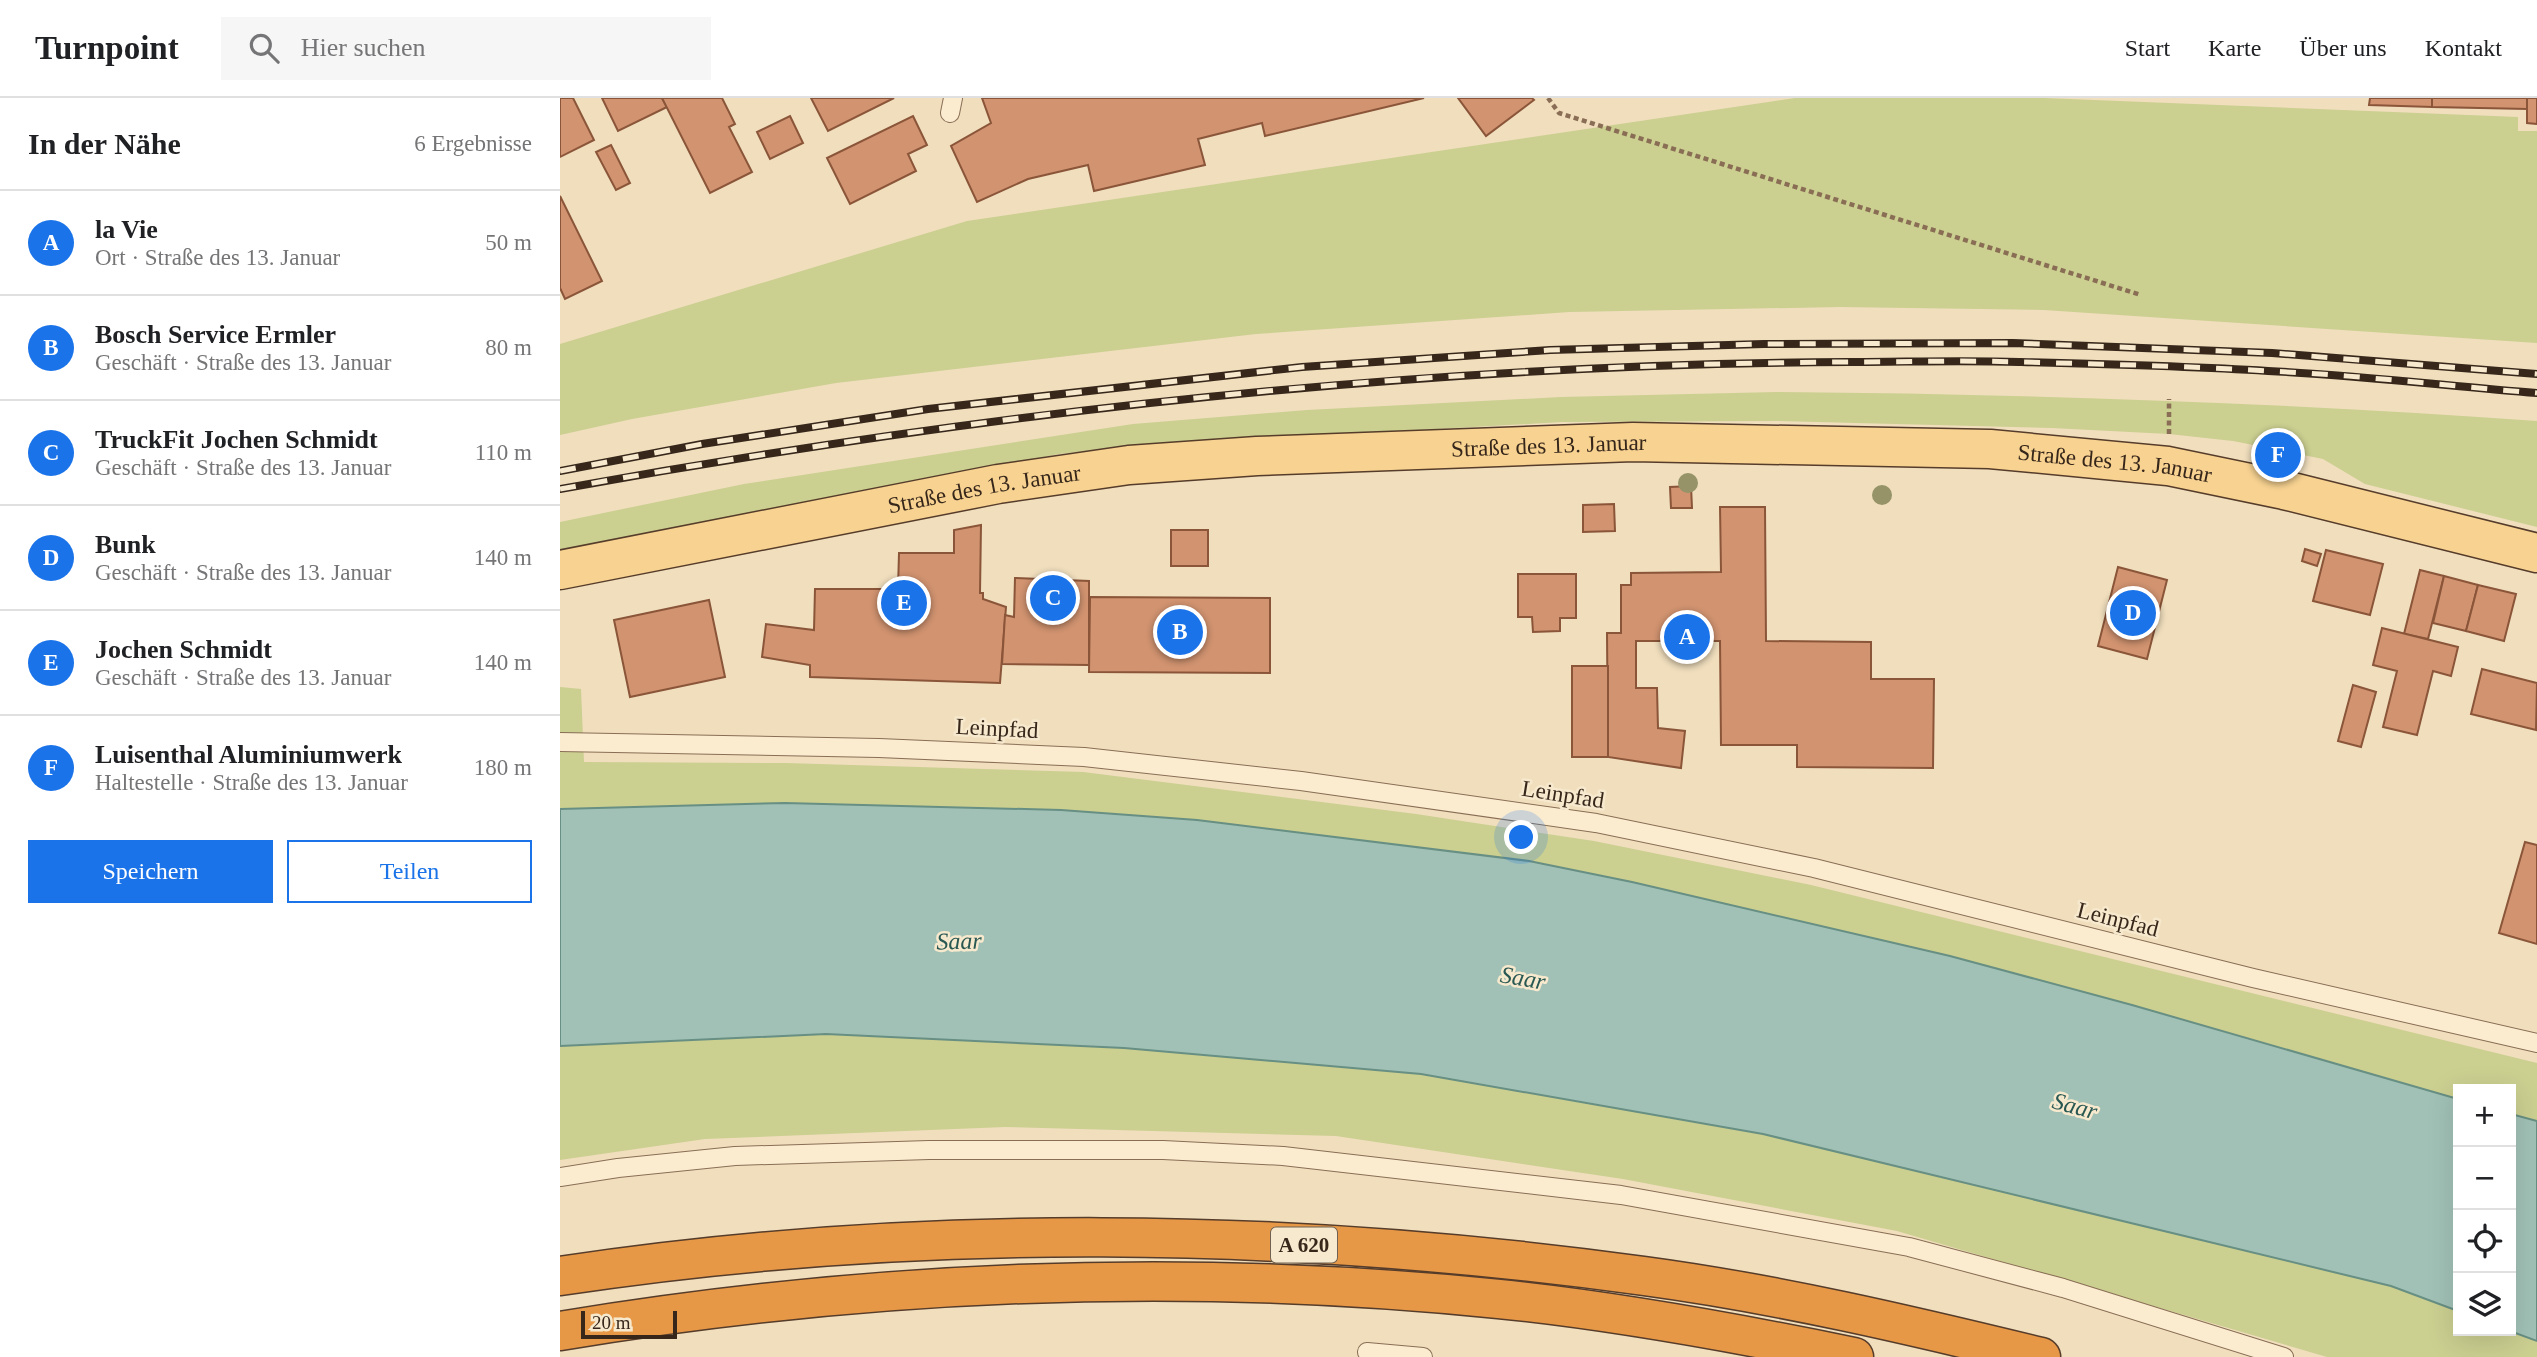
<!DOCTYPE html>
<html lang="de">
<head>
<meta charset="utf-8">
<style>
	:root { --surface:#fff; --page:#f6f6f6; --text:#202124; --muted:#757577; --line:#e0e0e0; --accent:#1a73e8 }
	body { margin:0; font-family:Georgia,serif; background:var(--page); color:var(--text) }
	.controls { position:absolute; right:21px; bottom:21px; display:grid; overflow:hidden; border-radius:0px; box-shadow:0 7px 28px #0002 }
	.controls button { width:63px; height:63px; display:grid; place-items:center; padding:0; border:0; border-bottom:2px solid var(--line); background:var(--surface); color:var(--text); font:35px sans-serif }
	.scale { position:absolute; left:21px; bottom:18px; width:96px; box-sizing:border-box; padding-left:7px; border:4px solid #37271b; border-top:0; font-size:19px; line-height:24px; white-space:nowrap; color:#37271b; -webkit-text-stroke:5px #f7e9cd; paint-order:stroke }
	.you { position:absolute; left:962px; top:740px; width:24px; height:24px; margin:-18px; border:5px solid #fff; border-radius:50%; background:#1a73e8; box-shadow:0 0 0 10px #1a73e833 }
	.badge { display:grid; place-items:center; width:46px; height:46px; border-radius:50%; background:var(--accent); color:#fff; font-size:23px; font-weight:700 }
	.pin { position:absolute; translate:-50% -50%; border:4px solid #fff; box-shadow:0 2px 7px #0006 }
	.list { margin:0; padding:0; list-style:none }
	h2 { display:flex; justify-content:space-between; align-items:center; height:91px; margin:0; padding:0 28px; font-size:30px }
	h2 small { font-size:23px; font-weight:400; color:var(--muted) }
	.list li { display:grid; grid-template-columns:46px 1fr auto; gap:21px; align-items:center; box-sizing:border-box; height:105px; padding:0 28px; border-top:2px solid var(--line) }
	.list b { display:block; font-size:26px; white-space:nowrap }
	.list p { margin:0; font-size:23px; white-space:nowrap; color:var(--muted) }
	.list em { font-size:23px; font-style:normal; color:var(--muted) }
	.actions { display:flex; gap:14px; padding:21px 28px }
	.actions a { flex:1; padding:16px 0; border:2px solid var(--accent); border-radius:0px; text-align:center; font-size:24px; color:var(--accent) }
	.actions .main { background:var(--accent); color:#fff }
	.icon { flex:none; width:38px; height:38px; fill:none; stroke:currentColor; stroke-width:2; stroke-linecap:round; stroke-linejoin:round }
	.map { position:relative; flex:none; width:1977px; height:1259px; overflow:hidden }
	header { display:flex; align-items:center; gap:42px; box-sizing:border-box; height:98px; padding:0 35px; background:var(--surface); border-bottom:2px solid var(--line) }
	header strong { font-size:33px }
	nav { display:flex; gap:38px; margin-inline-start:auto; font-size:24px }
	.search { width:490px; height:63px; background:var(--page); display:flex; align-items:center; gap:18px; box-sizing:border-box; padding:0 24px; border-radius:0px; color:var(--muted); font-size:26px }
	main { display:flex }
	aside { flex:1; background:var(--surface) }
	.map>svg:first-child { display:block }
</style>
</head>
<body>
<header>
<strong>Turnpoint</strong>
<div class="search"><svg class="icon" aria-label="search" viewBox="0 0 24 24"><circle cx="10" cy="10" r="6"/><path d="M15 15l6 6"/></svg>Hier suchen</div>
<nav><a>Start</a><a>Karte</a><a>Über uns</a><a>Kontakt</a></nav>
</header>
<main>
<aside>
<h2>In der Nähe<small>6 Ergebnisse</small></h2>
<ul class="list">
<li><span class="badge">A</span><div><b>la Vie</b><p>Ort · Straße des 13. Januar</p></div><em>50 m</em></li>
<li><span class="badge">B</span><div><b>Bosch Service Ermler</b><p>Geschäft · Straße des 13. Januar</p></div><em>80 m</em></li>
<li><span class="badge">C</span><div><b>TruckFit Jochen Schmidt</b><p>Geschäft · Straße des 13. Januar</p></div><em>110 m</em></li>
<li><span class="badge">D</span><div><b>Bunk</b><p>Geschäft · Straße des 13. Januar</p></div><em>140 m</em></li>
<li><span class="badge">E</span><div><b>Jochen Schmidt</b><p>Geschäft · Straße des 13. Januar</p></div><em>140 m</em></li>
<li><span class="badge">F</span><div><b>Luisenthal Aluminiumwerk</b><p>Haltestelle · Straße des 13. Januar</p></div><em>180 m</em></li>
</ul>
<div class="actions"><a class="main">Speichern</a><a>Teilen</a></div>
</aside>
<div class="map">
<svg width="1977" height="1259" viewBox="0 0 1977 1259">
	<rect width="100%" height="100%" fill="#f0debd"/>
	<g fill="#cbcf90">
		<path d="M1235,0H1484L1958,19V33H1977V245L1484,212L1280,209L1009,214L696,236L276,285L72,321L0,337V246L407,123Z"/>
		<path d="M1217,294C1471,296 1724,305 1977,323V429L1805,386L1763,361L1673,343L1609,336L1492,330L1218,323L1002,324L577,348L499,356L0,454V424L184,386L573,326L747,312L1001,299Z"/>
		<path d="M0,589L21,591L24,664L225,665L523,674L856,716L1034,743L1251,787L1977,965V1023L1951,1016V991H1898V1001L1572,907L1390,858L1072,784L969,763L637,722L501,712L225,705L0,711Z"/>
		<path d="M265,936L564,950L861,976L1203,1036L1831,1188L1898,1213V1233H1950L1977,1243V1259H1767L1337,1133L1063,1081L776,1038L445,1029L145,1041L0,1062V948Z"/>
	</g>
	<g fill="#a1c1b6" stroke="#688f83" stroke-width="2">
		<path d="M225,705L501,712L637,722L969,763L1072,784L1390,858L1572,907L1898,1001V1213L1831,1188L1203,1036L861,976L564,950L266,936L0,948V711Z"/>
		<path d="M1951,1016L1977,1023V1243L1950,1233Z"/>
	</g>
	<g fill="#d19370" stroke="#8a5539" stroke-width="2">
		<path d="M0,0H13L34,42L0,59Z"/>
		<path d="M42,0H102L107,9L58,33Z"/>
		<path d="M102,0H162L175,26L169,29L192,74L150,95Z"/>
		<path d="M251,0H334L268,33Z"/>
		<path d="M422,0H864L705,38L702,25L638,41L645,67L534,93L528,67L468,81L417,104L391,48L431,25Z"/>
		<path d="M898,0H972L974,2L926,38Z"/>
		<path d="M1810,0H1872V9L1809,7Z"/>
		<path d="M1872,0H1967V11L1872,9Z"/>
		<path d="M1967,0H1977V26L1967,25Z"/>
		<path d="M230,18L243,45L210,61L197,34Z"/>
		<path d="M353,18L367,47L348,56L356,73L290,106L267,60Z"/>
		<path d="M51,47L70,85L56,92L36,54Z"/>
		<path d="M0,98L42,183L5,201L0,190Z"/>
		<path d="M1131,388L1132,410H1111L1110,389Z"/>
		<path d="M1054,406L1055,433L1023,434V407Z"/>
		<path d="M1160,409H1205L1206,543L1311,544V581H1374L1373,670L1237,669V647H1161L1160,543H1076V590H1097L1098,630L1125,633L1121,670L1048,659L1047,535H1061V487H1071V475L1161,474Z"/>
		<path d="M421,427L420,495H423V501L446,509L440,585L250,579V567L202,559L206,526L254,532L255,491H338L339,455H394V432Z"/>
		<rect x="611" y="432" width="37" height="36"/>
		<path d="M1745,451L1761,456L1757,468L1742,463Z"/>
		<path d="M1766,452L1823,466L1810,517L1753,503Z"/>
		<path d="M1558,469L1607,482L1587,561L1538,548Z"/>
		<path d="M1860,472L1884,478L1868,541L1844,536Z"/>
		<path d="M958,476H1016V520H1000V533L973,534L972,519H958Z"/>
		<path d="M1884,478L1918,487L1906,533L1873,525Z"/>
		<path d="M455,480L529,483V567L442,566L445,517L454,519Z"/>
		<path d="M1918,487L1956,496L1944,543L1906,533Z"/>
		<path d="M530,499L710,500V575L529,574Z"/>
		<path d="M149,502L165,579L70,599L54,522Z"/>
		<path d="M1822,530L1898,549L1891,578L1873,573L1857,637L1823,629L1837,573L1813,567Z"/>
		<rect x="1012" y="568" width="36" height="91"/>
		<path d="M1922,571L1977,585L1976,632L1911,616Z"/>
		<path d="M1793,587L1816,594L1801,649L1778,643Z"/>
		<path d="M1965,744L1977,747V846L1939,835Z"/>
	</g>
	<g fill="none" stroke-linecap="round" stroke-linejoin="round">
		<defs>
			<g id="service">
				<path d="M390,15L393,0"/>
				<path d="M0,644L319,650L524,659L741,683L1036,725L1254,770L1693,880L1977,945"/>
				<path d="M0,1079L58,1070L175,1058L369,1052H603L723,1058L1061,1097L1349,1149L1503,1190L1724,1259"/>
				<path d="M807,1254L863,1259"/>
			</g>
			<g id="primary">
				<path id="s1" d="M0,472L438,386L569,367L697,358L1073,344L1430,351L1608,368L1724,392L1977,455"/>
			</g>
			<g id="motorway">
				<path d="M0,1178C357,1124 727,1129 1084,1178C1218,1196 1350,1227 1481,1259"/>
				<path d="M0,1233C309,1182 627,1169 939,1201C1058,1213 1177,1235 1294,1259"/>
			</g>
		</defs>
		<use href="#service" stroke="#896e55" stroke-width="20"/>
		<use href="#primary" stroke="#563c2a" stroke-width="41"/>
		<use href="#motorway" stroke="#563c2a" stroke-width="41"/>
		<g stroke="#896e55" stroke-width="4.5" stroke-dasharray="5 3.5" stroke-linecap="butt">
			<path d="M988,0L999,15L1581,197"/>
			<path d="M1609,336V301"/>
		</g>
		<use href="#service" stroke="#fbecd0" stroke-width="18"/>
		<use href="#primary" stroke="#f7d291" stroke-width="38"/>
		<use href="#motorway" stroke="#e79846" stroke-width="38"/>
		<defs>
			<g id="rail">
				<path d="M0,373L142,346L368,311L742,269L990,252L1204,246L1453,245L1712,255L1977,276"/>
				<path d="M0,391C426,314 856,266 1289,264C1346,264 1403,262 1459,264C1542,266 1626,268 1708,273C1798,277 1888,288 1977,295"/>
			</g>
		</defs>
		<use href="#rail" stroke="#37271b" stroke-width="8"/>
		<use href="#rail" stroke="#f7e9cd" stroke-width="5" stroke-dasharray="16" stroke-linecap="butt"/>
	</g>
	<g fill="#959367">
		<circle cx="1128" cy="385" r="10"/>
		<circle cx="1322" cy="397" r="10"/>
	</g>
	<g text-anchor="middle" stroke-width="5" stroke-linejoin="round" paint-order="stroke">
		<rect fill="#f7e9cd" stroke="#716150" stroke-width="2" x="711" y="1129.5" width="66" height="35" rx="5"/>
		<g font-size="21" font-weight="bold" fill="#37271b">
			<text x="744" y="1154">A 620</text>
		</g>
		<g font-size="23" fill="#37271b" stroke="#f7e9cd">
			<text dy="8" stroke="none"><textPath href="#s1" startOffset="999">Straße des 13. Januar</textPath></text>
			<text dy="8" stroke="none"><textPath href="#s1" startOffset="1566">Straße des 13. Januar</textPath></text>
			<text dy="8" stroke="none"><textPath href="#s1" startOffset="432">Straße des 13. Januar</textPath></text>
			<text transform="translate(437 630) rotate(3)" y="8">Leinpfad</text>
			<text transform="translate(1003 696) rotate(9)" y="8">Leinpfad</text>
			<text transform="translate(1558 821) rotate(14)" y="8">Leinpfad</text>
		</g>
		<g font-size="24" font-style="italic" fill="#295853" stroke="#f7e9cd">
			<text transform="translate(399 843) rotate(-1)" y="8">Saar</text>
			<text transform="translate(963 880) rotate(10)" y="8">Saar</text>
			<text transform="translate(1515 1008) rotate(15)" y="8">Saar</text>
		</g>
	</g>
</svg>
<div class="controls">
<button>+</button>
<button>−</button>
<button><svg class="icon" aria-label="locate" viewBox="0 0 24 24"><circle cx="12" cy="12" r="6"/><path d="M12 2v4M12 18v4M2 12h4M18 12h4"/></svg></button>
<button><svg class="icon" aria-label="layers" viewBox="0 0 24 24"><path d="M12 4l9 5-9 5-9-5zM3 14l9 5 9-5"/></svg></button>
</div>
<div class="scale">20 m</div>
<div class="you"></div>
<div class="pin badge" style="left:1127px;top:539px">A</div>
<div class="pin badge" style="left:620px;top:534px">B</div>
<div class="pin badge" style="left:493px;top:500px">C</div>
<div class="pin badge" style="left:1573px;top:515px">D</div>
<div class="pin badge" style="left:344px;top:505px">E</div>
<div class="pin badge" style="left:1718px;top:357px">F</div>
</div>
</main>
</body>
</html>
